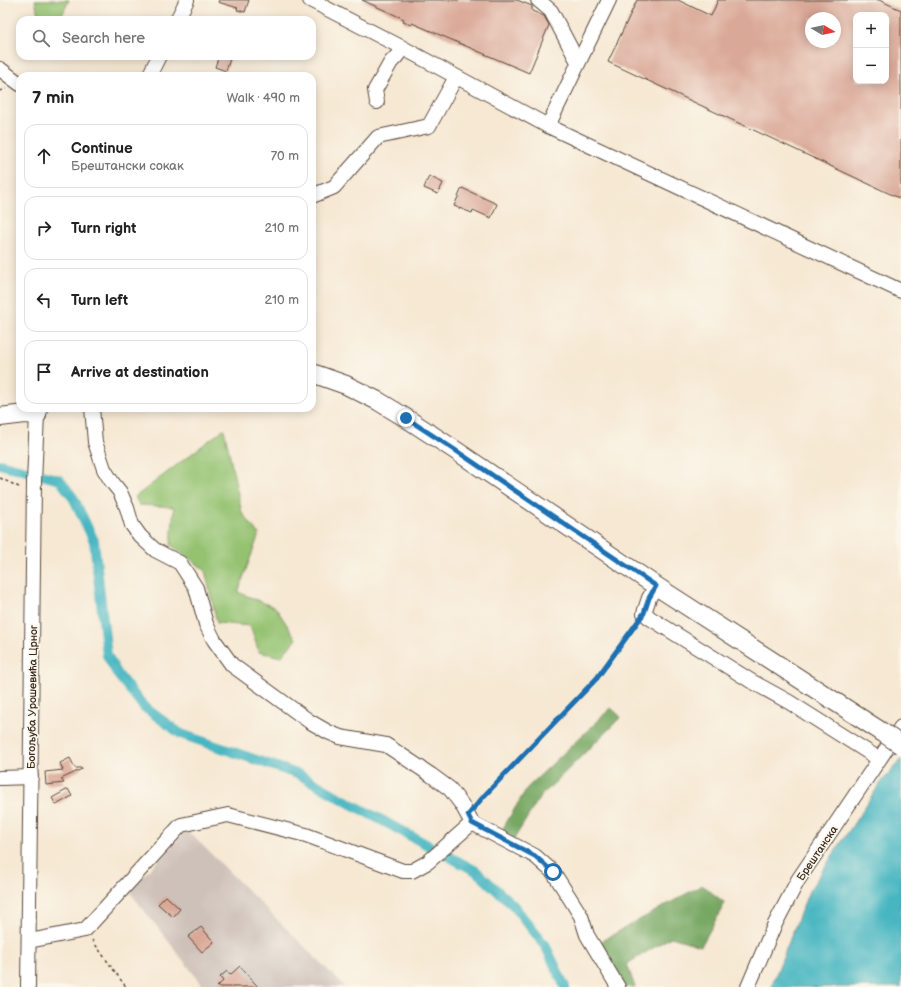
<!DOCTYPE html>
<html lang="en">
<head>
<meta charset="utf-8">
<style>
	:root { --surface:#fff; --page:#f2f2f2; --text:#222; --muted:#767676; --line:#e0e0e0 }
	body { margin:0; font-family:"Balsamiq Sans",sans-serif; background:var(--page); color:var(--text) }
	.controls { position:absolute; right:12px; top:12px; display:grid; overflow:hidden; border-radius:8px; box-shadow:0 2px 10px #0003 }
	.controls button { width:36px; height:36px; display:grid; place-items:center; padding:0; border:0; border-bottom:1px solid var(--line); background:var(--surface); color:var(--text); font:20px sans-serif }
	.compass { position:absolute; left:805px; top:12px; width:36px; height:36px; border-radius:50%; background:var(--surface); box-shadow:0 2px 10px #0003; rotate:99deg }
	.stop { position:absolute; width:12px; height:12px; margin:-9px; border:3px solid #1f6fb2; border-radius:50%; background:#fff }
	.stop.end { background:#1f6fb2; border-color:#fff; box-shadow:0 1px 4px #0008 }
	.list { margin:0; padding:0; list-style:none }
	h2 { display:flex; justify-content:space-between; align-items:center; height:52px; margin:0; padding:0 16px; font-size:17px }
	h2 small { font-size:13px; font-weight:400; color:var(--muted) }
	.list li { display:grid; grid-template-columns:26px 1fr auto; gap:12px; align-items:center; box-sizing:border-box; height:64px; margin:0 8px 8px; padding:0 8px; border:1px solid var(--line); border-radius:12px }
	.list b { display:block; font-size:15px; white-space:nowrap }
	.list p { margin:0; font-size:13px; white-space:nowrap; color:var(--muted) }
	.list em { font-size:13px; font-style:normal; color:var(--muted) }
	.icon { flex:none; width:22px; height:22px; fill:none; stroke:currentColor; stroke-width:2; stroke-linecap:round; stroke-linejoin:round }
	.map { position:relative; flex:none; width:901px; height:987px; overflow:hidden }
	.search { position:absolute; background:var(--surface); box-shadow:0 2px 10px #0003; left:16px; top:16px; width:300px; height:44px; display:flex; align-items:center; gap:10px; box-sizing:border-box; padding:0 14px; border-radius:12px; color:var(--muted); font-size:15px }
	.panel { position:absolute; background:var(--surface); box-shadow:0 2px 10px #0003; left:16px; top:72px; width:300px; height:340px; border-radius:12px }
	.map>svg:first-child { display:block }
</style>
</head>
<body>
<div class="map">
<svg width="901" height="987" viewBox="0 0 901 987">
	<rect width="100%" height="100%" fill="#fbf7ec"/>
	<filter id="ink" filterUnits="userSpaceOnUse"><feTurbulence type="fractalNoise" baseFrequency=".025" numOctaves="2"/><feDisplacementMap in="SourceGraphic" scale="8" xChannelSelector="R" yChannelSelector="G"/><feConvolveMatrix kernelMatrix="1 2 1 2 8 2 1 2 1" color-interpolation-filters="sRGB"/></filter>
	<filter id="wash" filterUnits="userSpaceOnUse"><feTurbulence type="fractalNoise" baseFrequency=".012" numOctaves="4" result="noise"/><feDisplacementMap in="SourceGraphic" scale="16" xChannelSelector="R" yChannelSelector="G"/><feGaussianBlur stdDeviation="0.9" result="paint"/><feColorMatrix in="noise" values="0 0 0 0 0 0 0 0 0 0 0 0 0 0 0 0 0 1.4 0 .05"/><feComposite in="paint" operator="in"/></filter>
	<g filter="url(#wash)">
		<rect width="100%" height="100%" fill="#f6e8d3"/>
		<path fill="#cec1b9" d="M187,830L345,987H204L129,891Z"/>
		<g fill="#94c271" stroke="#687648">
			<path d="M35,0H69L60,20H39Z"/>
			<path d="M224,429L242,513L259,534L238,592L276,608L296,639L281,657L259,652L250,626L217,623L205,570L171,545L174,507L139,505L135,497Z"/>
		</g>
		<g fill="#77a863" stroke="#596940">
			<path d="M611,708L621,717L540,797L514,839L502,830L527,788Z"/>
			<path d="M702,885L725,903L701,946L671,937L627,964L635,987H623L598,943Z"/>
		</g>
		<path fill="#47b6c1" stroke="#417070" d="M901,759V987H771L809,891L880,784Z"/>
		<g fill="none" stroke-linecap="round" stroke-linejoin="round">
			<path stroke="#47b6c1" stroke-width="10" d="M0,464L60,480L74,499L94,541L107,655L118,675L144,707L181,734L300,775L344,800L476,871L514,906L546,947L565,987"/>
		</g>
		<g id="blocks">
			<g fill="#daa897" fill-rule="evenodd">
				<path d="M219,0H249L245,12L237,10L238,8L218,2Z"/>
				<path d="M362,0H517L532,6V11L544,16L549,25L529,73L412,23L411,25L403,22L404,19Z"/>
				<path d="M637,0H678L711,16L718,0H879L901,10V199L608,62ZM856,15H886V81H856ZM811,18H835V42H811Z"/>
				<path d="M219,56H231L226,71L215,67Z"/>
				<path d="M429,176L443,183L438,194L424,188Z"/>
				<path d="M462,188L497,204L491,218L473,210L472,213L454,206Z"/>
				<path d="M70,758L75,768H82V769L61,779L64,783L46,785L45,772L63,770L60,763Z"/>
				<path d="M68,789L72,796L56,805L52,798Z"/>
				<path d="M166,896L180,909L173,917L158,904Z"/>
				<path d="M201,927L214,942L202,952L188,937Z"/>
				<path d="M240,966L258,987H217L223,981L220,977L227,971L230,975Z"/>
			</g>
		</g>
	</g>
	<g filter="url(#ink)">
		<use href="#blocks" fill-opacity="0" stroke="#574639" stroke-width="1"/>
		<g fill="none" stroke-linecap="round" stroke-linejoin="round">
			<defs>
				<g id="minor">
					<path d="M310,0L403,48L548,126L901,291"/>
					<path d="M538,0L551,11L578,62"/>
					<path d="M177,20L187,0"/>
					<path d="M0,69L20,84"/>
					<path d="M149,76L159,56"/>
					<path d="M377,102L375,90L391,62L396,57L403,48"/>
					<path d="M548,126L609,0"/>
					<path d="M312,196L334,187L378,137L429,126L456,77"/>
					<path d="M92,408L95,442L104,469L112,482L120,492L127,508L132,525L140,536L155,550L180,563L196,588L206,624L214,640L232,665L309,721L328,732L340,737L386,745L431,775L450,789L462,805L472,823L535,856L553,872L571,900L581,916L587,935L618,987"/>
					<path d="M656,586L649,598L644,613L650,618L751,681L789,702L879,759"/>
					<path d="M0,778L31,777"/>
					<path d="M29,941L85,930L181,825L228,815L306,835L403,871H412L428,862L472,823"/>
					<path d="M28,987L34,482L37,415"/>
					<path d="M748,987L774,926L798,880L901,727"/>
				</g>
				<g id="major">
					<path d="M312,373L346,385L378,401L406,418L455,450L656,586L882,732"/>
					<path d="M0,417L25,414L37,415L38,408"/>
				</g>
			</defs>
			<use href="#minor" stroke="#574639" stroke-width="16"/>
			<use href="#major" stroke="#574639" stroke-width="20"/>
			<g stroke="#574639" stroke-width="1.5" stroke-dasharray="3 3" stroke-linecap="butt">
				<path d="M0,91L6,89"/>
				<path d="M0,478L21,488"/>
				<path d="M476,806L484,796L597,679L637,623"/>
				<path d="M92,940L126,987"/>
			</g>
			<use href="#minor" stroke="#fff" stroke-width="14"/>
			<use href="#major" stroke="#fff" stroke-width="18"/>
			<defs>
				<path id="major-bridge" d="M882,732L901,745"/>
			</defs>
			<use href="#major-bridge" stroke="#574639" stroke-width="20" stroke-linecap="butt"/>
			<use href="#major-bridge" stroke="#fff" stroke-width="18"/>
		</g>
	</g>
	<g fill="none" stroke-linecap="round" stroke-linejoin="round" filter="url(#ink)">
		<path stroke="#1f6fb2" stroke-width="5" d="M406,418L455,450L656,586L649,598L644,613L597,678L484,796L468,815L472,823L535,856L553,872"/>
	</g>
	<g text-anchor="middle" stroke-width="3.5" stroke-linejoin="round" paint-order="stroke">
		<g font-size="11" fill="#3b2a1e" stroke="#fbf7ec">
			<text transform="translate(32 697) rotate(-89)" y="4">Богољуба Урошевића Црног</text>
			<text transform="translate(817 853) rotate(-56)" y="4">Брештанска</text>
		</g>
	</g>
</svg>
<div class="controls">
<button>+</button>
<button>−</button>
</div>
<svg class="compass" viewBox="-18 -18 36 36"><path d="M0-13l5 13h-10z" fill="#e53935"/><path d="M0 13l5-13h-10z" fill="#767676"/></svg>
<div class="stop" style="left:553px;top:872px"></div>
<div class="stop end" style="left:406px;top:418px"></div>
<div class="search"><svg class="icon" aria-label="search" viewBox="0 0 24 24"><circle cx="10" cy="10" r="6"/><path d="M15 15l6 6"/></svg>Search here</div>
<section class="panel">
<h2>7 min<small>Walk · 490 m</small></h2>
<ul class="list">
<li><svg class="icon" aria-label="ahead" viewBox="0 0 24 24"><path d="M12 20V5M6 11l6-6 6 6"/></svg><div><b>Continue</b><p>Брештански сокак</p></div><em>70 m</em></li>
<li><svg class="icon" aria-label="right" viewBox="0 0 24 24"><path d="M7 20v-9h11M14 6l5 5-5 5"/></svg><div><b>Turn right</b></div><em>210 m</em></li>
<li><svg class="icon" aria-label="left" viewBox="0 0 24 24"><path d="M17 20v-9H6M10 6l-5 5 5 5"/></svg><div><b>Turn left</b></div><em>210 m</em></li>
<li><svg class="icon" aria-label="arrive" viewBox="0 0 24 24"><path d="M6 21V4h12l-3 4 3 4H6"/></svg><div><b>Arrive at destination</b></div></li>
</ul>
</section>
</div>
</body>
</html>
